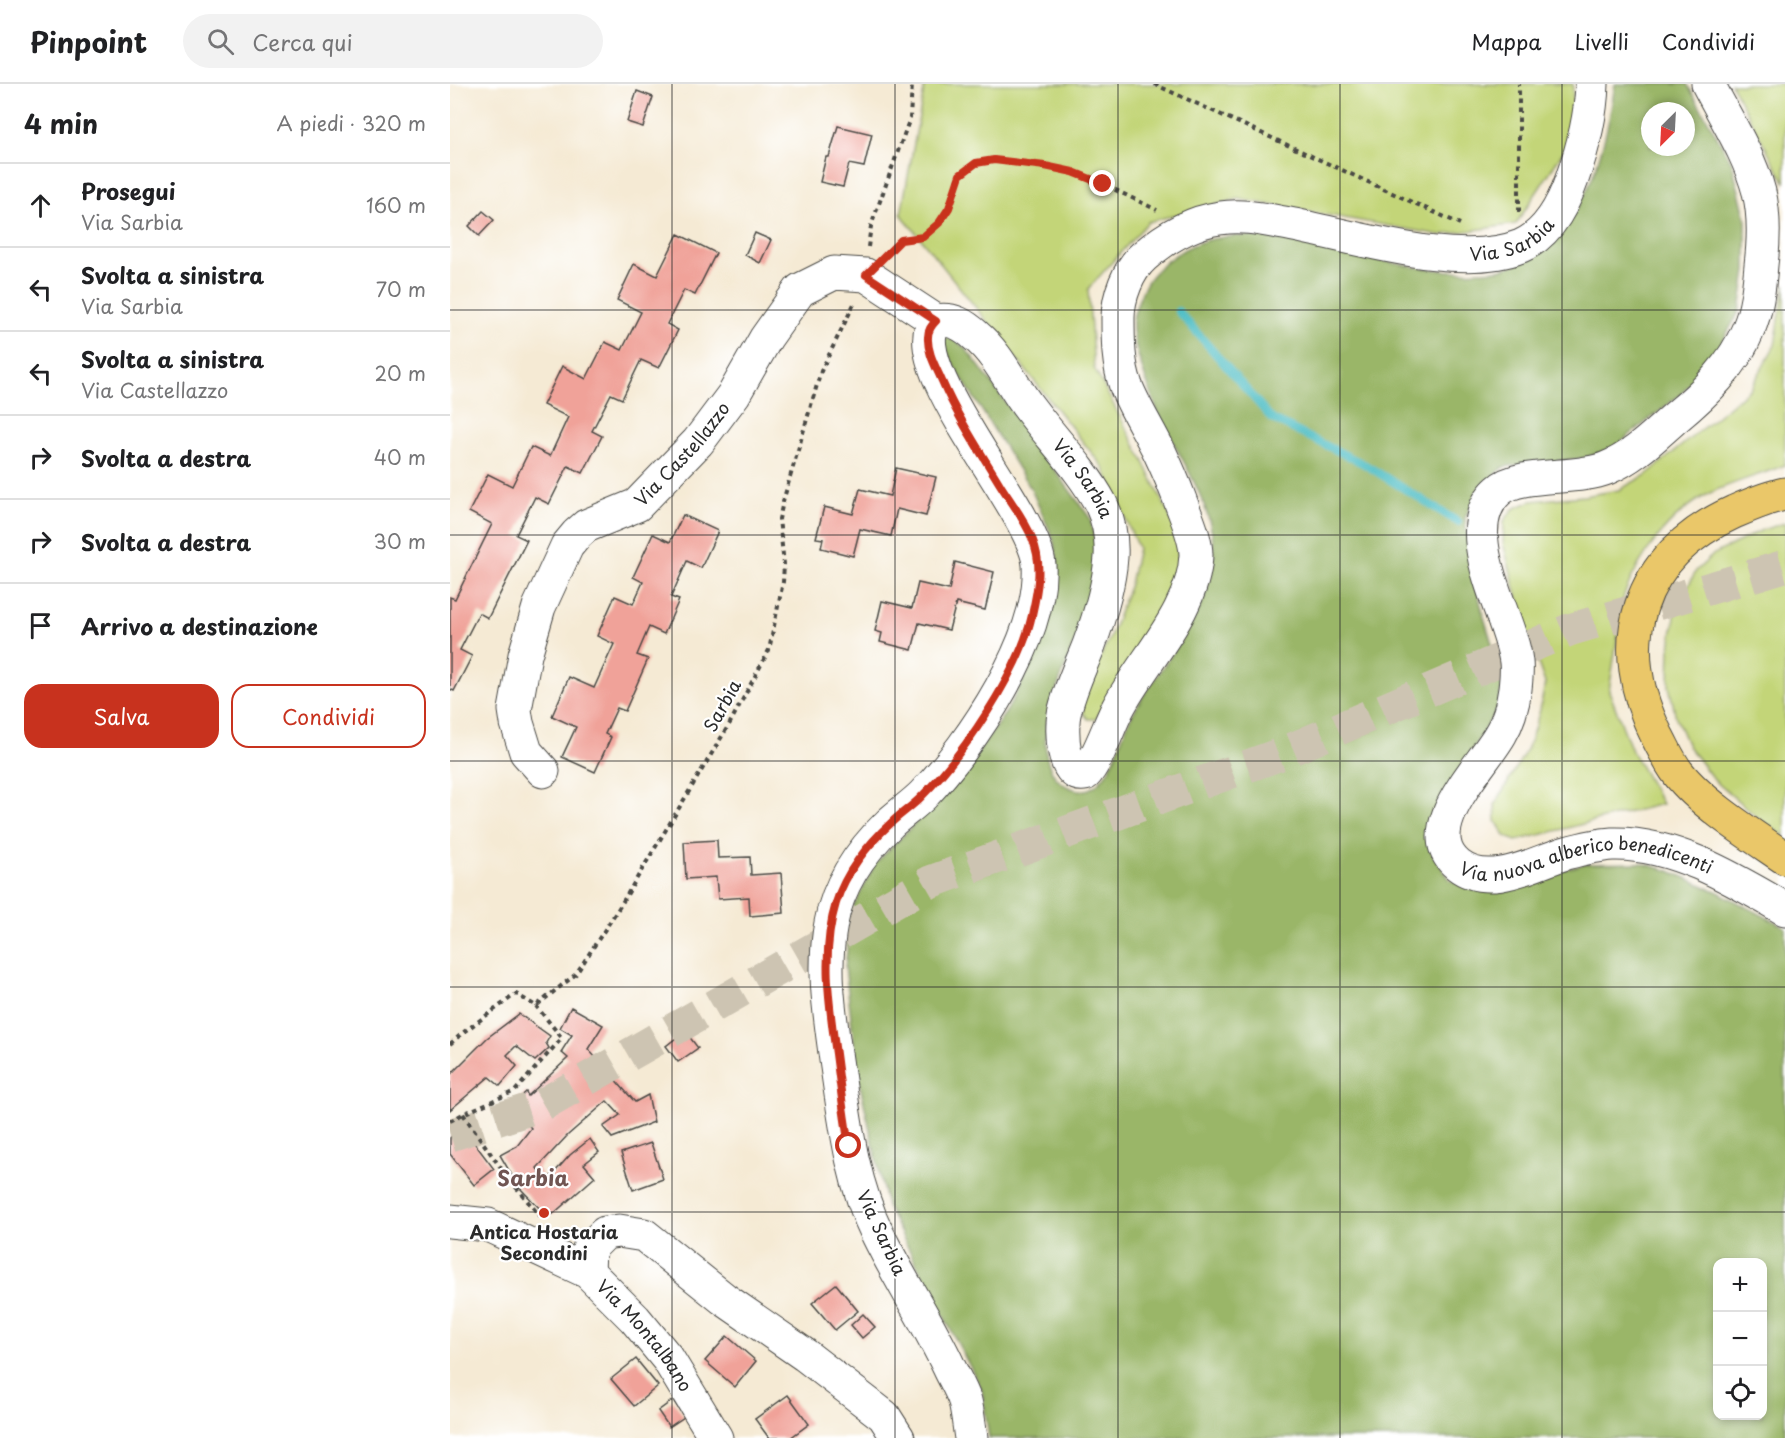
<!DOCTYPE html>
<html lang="it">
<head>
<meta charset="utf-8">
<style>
	:root { --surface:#fff; --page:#f2f2f2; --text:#202124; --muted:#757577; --line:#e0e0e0; --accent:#c8321e }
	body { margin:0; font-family:"Playpen Sans",sans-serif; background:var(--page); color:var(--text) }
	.controls { position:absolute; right:18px; bottom:18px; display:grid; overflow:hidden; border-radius:12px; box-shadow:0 3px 9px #0003 }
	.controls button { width:54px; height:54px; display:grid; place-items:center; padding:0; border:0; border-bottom:2px solid var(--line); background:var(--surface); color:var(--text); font:30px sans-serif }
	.compass { position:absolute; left:1191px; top:18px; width:54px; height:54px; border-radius:50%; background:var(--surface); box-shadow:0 3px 9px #0003; rotate:204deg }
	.stop { position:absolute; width:18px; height:18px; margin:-14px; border:4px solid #c8321e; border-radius:50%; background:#fff }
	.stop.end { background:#c8321e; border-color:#fff; box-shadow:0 2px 6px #0008 }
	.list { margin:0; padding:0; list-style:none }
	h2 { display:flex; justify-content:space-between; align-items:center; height:78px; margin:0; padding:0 24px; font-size:26px }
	h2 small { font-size:20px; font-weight:400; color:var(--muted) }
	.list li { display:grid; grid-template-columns:39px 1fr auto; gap:18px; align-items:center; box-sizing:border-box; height:84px; padding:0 24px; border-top:2px solid var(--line) }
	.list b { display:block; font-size:22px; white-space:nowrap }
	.list p { margin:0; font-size:20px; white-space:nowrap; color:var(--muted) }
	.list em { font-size:20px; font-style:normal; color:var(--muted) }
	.actions { display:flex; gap:12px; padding:18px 24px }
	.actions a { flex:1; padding:14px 0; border:2px solid var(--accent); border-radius:18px; text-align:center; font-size:21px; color:var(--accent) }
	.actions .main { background:var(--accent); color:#fff }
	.icon { flex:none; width:33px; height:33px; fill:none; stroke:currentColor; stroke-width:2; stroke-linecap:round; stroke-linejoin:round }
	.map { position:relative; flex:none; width:1335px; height:1354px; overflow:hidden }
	header { display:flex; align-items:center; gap:36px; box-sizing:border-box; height:84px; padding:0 30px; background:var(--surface); border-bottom:2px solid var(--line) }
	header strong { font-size:28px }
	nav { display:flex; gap:33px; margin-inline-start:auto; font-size:21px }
	.search { width:420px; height:54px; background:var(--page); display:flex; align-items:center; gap:15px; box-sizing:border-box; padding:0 21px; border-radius:33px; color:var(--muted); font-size:22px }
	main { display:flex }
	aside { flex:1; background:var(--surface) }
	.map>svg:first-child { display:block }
</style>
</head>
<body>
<header>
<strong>Pinpoint</strong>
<div class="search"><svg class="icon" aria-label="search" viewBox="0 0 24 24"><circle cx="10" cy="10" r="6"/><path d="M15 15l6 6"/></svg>Cerca qui</div>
<nav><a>Mappa</a><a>Livelli</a><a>Condividi</a></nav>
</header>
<main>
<aside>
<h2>4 min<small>A piedi · 320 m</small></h2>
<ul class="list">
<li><svg class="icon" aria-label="ahead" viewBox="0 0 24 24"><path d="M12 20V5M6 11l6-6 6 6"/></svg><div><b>Prosegui</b><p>Via Sarbia</p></div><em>160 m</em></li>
<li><svg class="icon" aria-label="left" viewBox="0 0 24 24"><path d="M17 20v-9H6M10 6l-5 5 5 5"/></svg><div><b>Svolta a sinistra</b><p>Via Sarbia</p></div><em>70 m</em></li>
<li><svg class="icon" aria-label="left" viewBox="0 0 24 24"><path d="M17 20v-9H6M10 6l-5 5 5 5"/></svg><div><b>Svolta a sinistra</b><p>Via Castellazzo</p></div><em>20 m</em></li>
<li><svg class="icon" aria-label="right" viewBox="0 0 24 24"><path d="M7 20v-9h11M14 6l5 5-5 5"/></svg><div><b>Svolta a destra</b></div><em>40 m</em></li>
<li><svg class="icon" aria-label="right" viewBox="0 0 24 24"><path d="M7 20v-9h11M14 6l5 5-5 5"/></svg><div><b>Svolta a destra</b></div><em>30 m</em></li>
<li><svg class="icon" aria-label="arrive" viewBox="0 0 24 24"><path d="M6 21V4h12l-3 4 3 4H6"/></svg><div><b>Arrivo a destinazione</b></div></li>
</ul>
<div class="actions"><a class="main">Salva</a><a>Condividi</a></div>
</aside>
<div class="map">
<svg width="1335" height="1354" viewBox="0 0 1335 1354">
	<rect width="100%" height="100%" fill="#fff"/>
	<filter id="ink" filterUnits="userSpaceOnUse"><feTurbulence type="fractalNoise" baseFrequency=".0167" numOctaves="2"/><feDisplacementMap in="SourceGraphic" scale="12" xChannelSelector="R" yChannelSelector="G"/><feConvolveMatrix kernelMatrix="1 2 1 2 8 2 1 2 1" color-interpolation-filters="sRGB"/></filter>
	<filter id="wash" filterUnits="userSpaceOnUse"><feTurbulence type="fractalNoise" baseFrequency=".008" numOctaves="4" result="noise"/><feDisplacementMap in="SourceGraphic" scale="24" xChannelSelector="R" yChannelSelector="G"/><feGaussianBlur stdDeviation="1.35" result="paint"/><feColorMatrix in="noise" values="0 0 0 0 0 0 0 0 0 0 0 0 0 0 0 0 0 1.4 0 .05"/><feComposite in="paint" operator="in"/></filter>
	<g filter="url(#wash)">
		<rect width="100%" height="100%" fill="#f5ead4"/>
		<g fill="#c3d578" stroke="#778052" stroke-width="1.5">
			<path d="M475,0H1123L1122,54L1066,140L990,151L788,115L698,138L638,205L644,284L692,374L725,443L731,496L646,635H638L634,630L632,619L636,604L661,551L680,500L688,464L653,383L451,130Z"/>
			<path d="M1281,0H1335V99Z"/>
			<path d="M1335,200V381C1311,391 1283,398 1260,409C1221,429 1190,470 1174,511L1159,607L1182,667L1212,720L1066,757L1055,752L1046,737L1045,721L1079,661L1090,626L1095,599L1075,542L1053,459L1054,437L1063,425L1081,417L1134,412L1169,406L1196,391L1301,304L1325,261Z"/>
			<path d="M1335,439V753L1309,735L1264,696L1238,662L1226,634L1219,602L1220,564L1226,526L1246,487L1264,470L1312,446Z"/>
		</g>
		<path fill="#9ab668" stroke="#62704a" stroke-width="1.5" fill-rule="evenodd" d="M1165,0H1237L1282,79L1296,136V187L1290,226L1267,267L1231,310L1163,364L1134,374L1053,383L1027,409L1015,434L1020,474L1033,530L1046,573L1052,602L1047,625L985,728L977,747L980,766L1000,796L1025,805L1053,808L1082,799L1112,786L1135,780L1191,779L1220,787L1268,808L1335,843V1354H539L532,1306L437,1123L408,992L395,883L402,826L425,780L509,695L556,628L584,576L602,524L606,499L608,478L603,454L581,405L506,285L493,260L495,253C510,255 520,270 529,282L640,434C642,444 645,453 645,463C646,514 621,565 604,612C594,639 586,691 621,704C632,708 640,707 648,699C666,683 670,654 681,633C707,583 752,543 762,486C773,431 729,375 708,328C703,316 699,304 695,293C690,277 681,253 683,235C685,225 691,209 696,200C702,189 716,177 727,170C767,143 818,152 863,162C922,174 985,193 1046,186C1053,186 1060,182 1067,180C1134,153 1156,65 1165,0ZM1200,27H1236V63H1200ZM1268,1178H1312V1332H1268Z"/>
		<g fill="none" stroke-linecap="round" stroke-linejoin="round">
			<path stroke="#50bec5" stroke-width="8" d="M728,227L822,335L914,380L1008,438"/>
		</g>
		<g id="blocks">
			<g fill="#f0a299">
				<path d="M187,7L203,13L193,43L177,38Z"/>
				<path d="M388,42L422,50L414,83L399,80L393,103L370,98L376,73H379Z"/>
				<path d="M33,127L44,136L29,152L19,142Z"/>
				<path d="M305,149L321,156L310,179L295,171Z"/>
				<path d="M228,150L266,169L245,211L234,206L217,240L228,246L209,284L191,276L172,315L161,310L142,347L152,352L133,389L118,382L99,420L85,413L66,451L77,456L38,534L29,529L10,566L22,572L4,607L0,605V513L5,515L42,440L19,428L38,390L62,402L81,363L100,372L118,333L93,321L112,282L136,295L155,258L172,266L191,228L167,216L184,180L207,192Z"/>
				<path d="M446,384L486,393L476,432L447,425L441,452L410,445L403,472L371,464L373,455L366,454L374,423L403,430L410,405L440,412Z"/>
				<path d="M233,431L268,447L251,484L237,477L221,513L229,516L214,550L199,543L187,571L198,575L175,627L167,624L155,650L161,653L145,688L112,673L126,643L102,632L119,593L144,604L164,560L147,552L165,512L183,520L193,498L183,493L203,450L220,458Z"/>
				<path d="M505,478L544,488L535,526L506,519L499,546L469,539L462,566L430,558L432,549L425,547L432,517L462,524L468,499L499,506Z"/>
				<path d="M267,756L268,774L300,773L301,791L331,789L334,829L300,832L299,813L268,815L266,793L236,795L234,758Z"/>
				<path d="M121,923L153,941L138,965L185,1018L198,1011L204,1038L162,1054L153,1043L170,1031L157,1017L118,1051L87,1084L96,1098L120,1071L140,1055L149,1068L134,1080L145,1093L103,1130L96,1131L68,1102L50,1071L67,1062L81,1044L74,1036L57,1048L47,1035L76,1008L78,1012L118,974L111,968L122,951L110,944Z"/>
				<path d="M69,930L100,952L96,959L99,964L85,977L66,962L57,971L67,982L50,1002L39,993L0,1026V991L37,954Z"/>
				<path d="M235,947L248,964L228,978L216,962Z"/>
				<path d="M10,1040L44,1085L24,1101L0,1070V1054Z"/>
				<path d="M201,1059L213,1095L183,1106L171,1069Z"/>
				<path d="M386,1200L408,1227L385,1246L362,1219Z"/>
				<path d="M413,1230L425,1243L412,1254L401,1241Z"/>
				<path d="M277,1252L306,1277L285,1303L255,1277Z"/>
				<path d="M186,1275L208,1302L184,1322L161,1295Z"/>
				<path d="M338,1311L359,1340L340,1354H319L305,1335Z"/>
				<path d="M223,1316L234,1333L219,1343L208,1327Z"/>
			</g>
		</g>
	</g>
	<g filter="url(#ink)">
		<use href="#blocks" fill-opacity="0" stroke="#494844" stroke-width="1.5"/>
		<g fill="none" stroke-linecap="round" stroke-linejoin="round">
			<path stroke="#cdc4b2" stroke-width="33" stroke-dasharray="33 16" stroke-linecap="butt" d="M0,1051L92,1021L480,798L828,671L1119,546L1335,482"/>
			<defs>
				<g id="minor">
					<path id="s1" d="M1258,0C1276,35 1299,70 1309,108C1315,132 1314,156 1311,181C1309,203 1307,226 1298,246C1284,281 1255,309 1226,333C1205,351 1184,373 1157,384C1126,397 1069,387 1048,407C1004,447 1061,532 1066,578C1067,586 1066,596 1065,605C1063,619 1059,636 1051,649C1033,682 965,746 1008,781C1040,806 1085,778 1116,769C1131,765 1147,761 1162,760C1223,758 1284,795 1335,825"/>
					<path id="s2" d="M93,687L76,668L67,639L65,626L75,571L89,523L117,462L127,450L136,442L187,421L248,358L284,310L316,254L350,206L384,189L416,191L486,237"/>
					<path id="s3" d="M0,1137L38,1141L138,1188L185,1235L218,1275L266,1354"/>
					<path d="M138,1188L139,1165L155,1149L169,1147L194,1151L274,1215L355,1271L434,1332L448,1354"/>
					<path id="s4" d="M521,1354C519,1342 518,1329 515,1317C511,1305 504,1294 499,1283C478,1238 450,1196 428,1151C401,1096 395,1036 386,976C380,931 372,885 381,839C388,800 412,766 440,739C451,729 463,721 473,711C522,660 593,554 589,481C586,428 448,278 486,237C503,234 514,241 526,252C549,271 562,302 580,325C604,357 632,385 651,420C659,437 662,455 661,473C659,503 649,534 639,561C630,584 619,606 614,630C611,645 612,695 635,690C647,678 659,641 668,624C693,576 744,527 746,471C746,454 736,433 730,416C724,400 717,384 710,369C699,346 685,325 676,302C668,280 668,257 668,234C668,213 678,186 694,172C716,153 741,138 770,134C794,130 816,136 839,140C903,152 1009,187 1071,162C1098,150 1113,121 1122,95C1133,64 1141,33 1142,0"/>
				</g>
				<path id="highway" d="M1335,410C1318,413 1300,421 1284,428C1186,472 1160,560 1208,654C1214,665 1220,679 1228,689C1252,720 1303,752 1335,774"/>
			</defs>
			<use href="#minor" stroke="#494844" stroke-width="35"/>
			<use href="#highway" stroke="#494844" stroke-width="35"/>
			<g stroke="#494844" stroke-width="4" stroke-dasharray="4.5 4.5" stroke-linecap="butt">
				<path d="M704,0L1010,140"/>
				<path d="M1069,128V0"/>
				<path d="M418,163L421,142L460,34L462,0"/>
				<path d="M437,169L451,156L473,153L489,139L499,124L510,91L526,79L544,76L595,82L623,88L653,100L707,126"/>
				<path d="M0,960L15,947L66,910L86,922L126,890L172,819L280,639L319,566L333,498L334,480L329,435L334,414L371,287L404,220"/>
				<path d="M13,1030L55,1090L90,1132"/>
				<path d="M0,1037L13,1030L65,1007L112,954L86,922"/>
			</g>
			<use href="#minor" stroke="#fff" stroke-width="33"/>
			<use href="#highway" stroke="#eac769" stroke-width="33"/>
		</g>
	</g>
	<g fill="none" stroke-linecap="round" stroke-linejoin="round" filter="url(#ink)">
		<path stroke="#c8321e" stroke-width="8" d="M399,1062C394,1032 390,1001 386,970C379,920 371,868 386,819C395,789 418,760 441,739C451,729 463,722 472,712C513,671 570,587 582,531C588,504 593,480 582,454C575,436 561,418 551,402C530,367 508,334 492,297C486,283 477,268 478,253C478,246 481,242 486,237L416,191L451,156L473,153L489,139L499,124L510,91L526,79L544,76L595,82L623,88L653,100"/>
	</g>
	<path fill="none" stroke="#2b2b2b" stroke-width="1.5" stroke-opacity="0.55" d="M222,0V1354M445,0V1354M668,0V1354M890,0V1354M1112,0V1354M0,226H1335M0,451H1335M0,677H1335M0,903H1335M0,1128H1335"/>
	<circle fill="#c8321e" stroke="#fff" stroke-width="2" cx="94" cy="1129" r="6"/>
	<g text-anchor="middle" stroke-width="4.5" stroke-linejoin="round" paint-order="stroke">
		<g font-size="18" fill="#2b2b2b" stroke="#fff">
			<text dy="6" stroke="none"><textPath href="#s4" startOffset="2740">Via Sarbia</textPath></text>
			<text dy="6" stroke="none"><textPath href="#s2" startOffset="393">Via Castellazzo</textPath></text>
			<text dy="6" stroke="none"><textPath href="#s4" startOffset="1464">Via Sarbia</textPath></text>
			<text transform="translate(273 622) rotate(-61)" y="6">Sarbia</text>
			<text dy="6" stroke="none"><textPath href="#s1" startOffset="1113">Via nuova alberico benedicenti</textPath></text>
			<text transform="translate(431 1149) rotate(65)" y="6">Via Sarbia</text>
			<text dy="6" stroke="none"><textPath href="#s3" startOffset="234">Via Montalbano</textPath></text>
		</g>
		<g font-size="18" font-weight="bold" fill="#2b2b2b" stroke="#fff">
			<text x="94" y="1155">Antica Hostaria<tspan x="94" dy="21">Secondini</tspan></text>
		</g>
		<g font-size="21" font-weight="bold" fill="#705552" stroke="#fff">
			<text x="83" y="1102">Sarbia</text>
		</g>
	</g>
</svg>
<div class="controls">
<button>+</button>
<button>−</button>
<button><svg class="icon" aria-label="locate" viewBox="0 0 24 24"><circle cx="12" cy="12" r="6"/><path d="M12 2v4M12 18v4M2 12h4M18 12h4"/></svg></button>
</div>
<svg class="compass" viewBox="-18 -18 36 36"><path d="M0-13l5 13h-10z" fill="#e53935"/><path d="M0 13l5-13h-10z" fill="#757577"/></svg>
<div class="stop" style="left:399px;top:1062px"></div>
<div class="stop end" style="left:653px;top:100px"></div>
</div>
</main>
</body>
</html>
